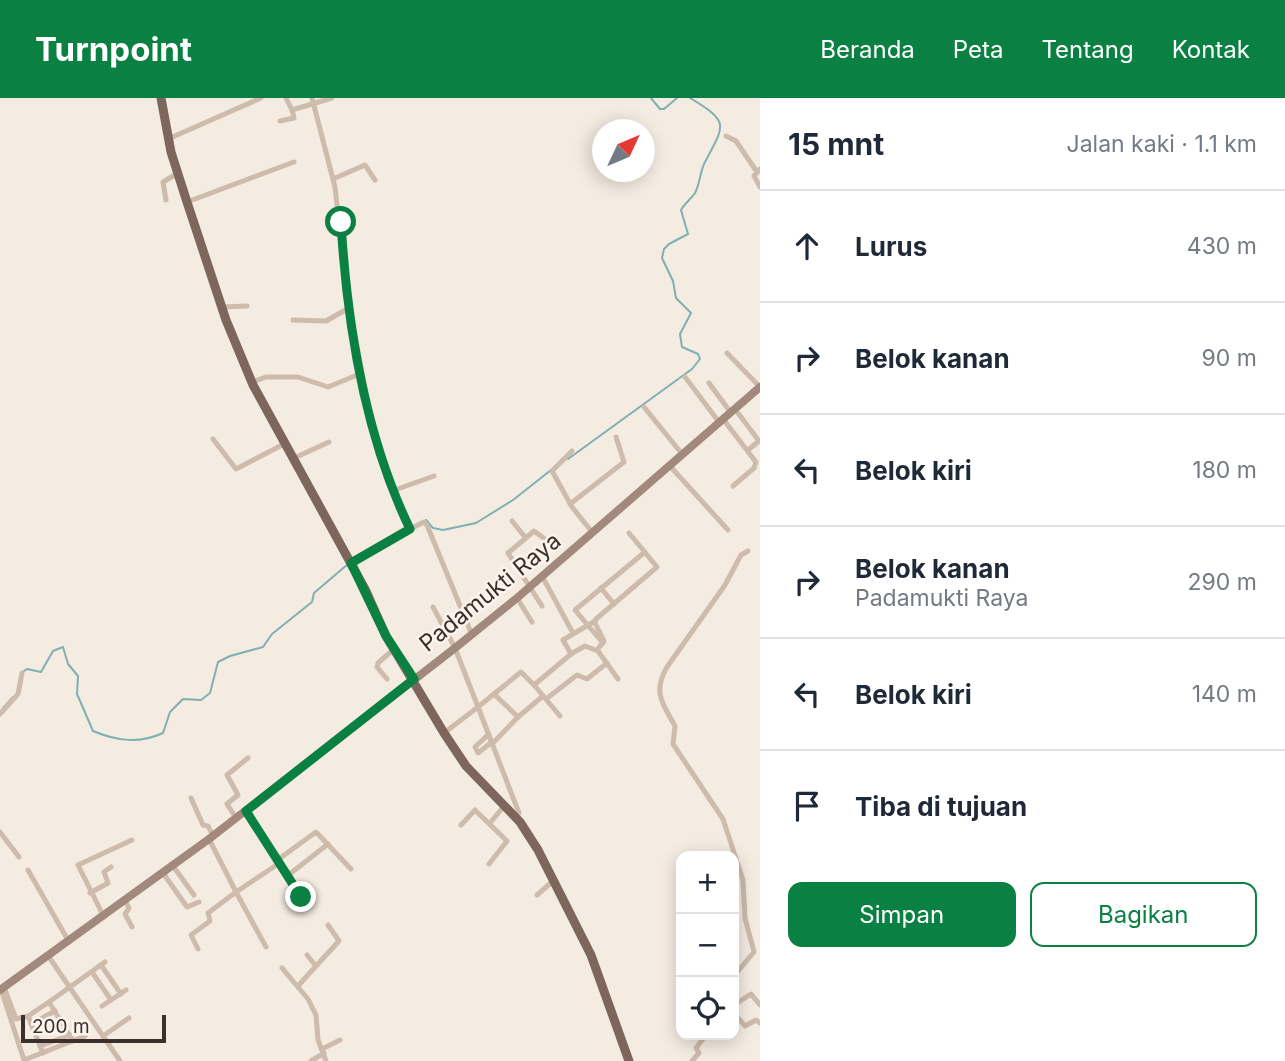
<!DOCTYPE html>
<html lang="id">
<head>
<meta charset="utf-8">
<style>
	:root { --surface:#fff; --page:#f2f2f3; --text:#1f2937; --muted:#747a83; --line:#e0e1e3; --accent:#0b8043 }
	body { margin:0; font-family:Inter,sans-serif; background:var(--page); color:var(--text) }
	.controls { position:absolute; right:21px; bottom:21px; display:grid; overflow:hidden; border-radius:14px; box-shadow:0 4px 18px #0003 }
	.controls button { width:63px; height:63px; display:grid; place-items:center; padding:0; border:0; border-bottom:2px solid var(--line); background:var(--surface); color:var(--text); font:35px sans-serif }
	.compass { position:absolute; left:592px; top:21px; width:63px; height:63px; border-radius:50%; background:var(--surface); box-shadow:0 4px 18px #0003; rotate:46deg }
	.scale { position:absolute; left:21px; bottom:18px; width:145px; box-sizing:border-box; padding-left:7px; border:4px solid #3b302b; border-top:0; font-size:19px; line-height:24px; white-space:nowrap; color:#3b302b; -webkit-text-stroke:5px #fbf5ee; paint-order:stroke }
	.stop { position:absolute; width:21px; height:21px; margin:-16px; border:5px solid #0b8043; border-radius:50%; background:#fff }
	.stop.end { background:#0b8043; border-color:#fff; box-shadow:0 2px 7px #0008 }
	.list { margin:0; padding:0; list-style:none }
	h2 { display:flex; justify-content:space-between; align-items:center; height:91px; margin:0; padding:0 28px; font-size:30px }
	h2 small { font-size:23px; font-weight:400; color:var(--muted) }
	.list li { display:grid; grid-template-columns:46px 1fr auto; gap:21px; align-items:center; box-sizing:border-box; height:112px; padding:0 28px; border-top:2px solid var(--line) }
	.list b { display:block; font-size:26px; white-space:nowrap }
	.list p { margin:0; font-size:23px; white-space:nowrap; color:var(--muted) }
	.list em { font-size:23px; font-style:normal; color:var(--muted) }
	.actions { display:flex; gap:14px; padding:21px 28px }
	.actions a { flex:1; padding:16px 0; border:2px solid var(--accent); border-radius:14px; text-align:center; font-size:24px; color:var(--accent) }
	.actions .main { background:var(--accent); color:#fff }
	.icon { flex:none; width:38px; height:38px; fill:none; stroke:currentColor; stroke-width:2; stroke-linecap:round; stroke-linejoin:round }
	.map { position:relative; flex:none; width:760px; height:963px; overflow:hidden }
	header { display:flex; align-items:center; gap:42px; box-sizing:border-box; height:98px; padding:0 35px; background:var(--accent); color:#fff }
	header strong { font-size:33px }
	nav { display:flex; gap:38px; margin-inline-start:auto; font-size:24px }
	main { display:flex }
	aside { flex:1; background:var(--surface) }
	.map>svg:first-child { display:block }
</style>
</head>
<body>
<header>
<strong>Turnpoint</strong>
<nav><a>Beranda</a><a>Peta</a><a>Tentang</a><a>Kontak</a></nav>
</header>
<main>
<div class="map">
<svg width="760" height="963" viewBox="0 0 760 963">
	<rect width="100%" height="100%" fill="#f4ebe1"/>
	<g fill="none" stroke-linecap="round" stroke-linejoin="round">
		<g stroke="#7fb0b2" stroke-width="2">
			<path d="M651,0L660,11H664L677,0"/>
			<path d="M568,361L692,271L700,261L698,256L682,249L680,236L691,215L676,200L673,183L662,160L664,151L669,146L688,136L681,112C685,105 691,101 695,95C700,86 700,73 705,64C725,26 730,24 690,0"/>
			<path d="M426,422L433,430L443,432L476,425L513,402L551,372"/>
			<path d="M358,458L408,429"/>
			<path d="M24,573L27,571L41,574L53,553L63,549L68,566L78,578L77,596L93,633C117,643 139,646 163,635L170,614L183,601L201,602L210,595L218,564L230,558L263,549L272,536L312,504L314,495L348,466"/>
			<path d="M3,610L13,599"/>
		</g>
		<g stroke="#cdbbac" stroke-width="5">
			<path d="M286,0L292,12"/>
			<path d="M312,0L335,89L347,196L372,327L386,378L410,431L424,424L427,427L472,537"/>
			<path d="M280,23L294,20L292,12L332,0"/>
			<path d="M726,38L736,43L757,74"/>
			<path d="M168,41L261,0"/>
			<path d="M760,71L754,78L760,89"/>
			<path d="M333,81L365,67L375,82"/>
			<path d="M166,102L163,84L178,75"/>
			<path d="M187,104L294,64"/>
			<path d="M223,209L247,208"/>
			<path d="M293,222L326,223L349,210"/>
			<path d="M727,255L760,289"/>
			<path d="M685,279L719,324"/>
			<path d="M252,284L266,279H298L328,289L362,275"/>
			<path d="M709,285L731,315"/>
			<path d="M644,309L682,356"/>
			<path d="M735,311L759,343L748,352"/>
			<path d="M723,321L756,364L754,370L733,388"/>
			<path d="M213,341L236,371L284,346"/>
			<path d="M572,353L552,373L572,409L592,434"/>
			<path d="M292,361L329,344"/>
			<path d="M669,367L728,432"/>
			<path d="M392,393L434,378"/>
			<path d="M570,406L624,364L616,339"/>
			<path d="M512,423L525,439"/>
			<path d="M351,465L410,431"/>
			<path d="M542,478L573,535"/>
			<path d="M601,490L614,506"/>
			<path d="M517,500L532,524"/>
			<path d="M542,508L508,455L534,433L545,441"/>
			<path d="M433,509L455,550L478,609L521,574L534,587L571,556L563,542L595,523"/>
			<path d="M603,545L575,512L645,454"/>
			<path d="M597,552L604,543L595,525L596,521L657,469L629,435"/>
			<path d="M571,556L585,548L598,553L618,581"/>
			<path d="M387,581L377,569L378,565L394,551"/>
			<path d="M534,587L560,618"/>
			<path d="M494,596L518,619L543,598"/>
			<path d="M546,601L577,577L587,581L607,565"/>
			<path d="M0,616L18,596L22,575"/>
			<path d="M444,635L478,609L519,715L516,720"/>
			<path d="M489,636L475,649L478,655L492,644"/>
			<path d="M492,646L518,619"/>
			<path d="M191,700L203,727L208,728L213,738"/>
			<path d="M246,713L302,800L307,797"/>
			<path d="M236,720L227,706L238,697L227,677L248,660"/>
			<path d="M490,725L504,708"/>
			<path d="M461,727L475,712L507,743L489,766"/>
			<path d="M0,734L19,759"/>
			<path d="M209,741L236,794L278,766"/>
			<path d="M276,763L316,734L351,771"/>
			<path d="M173,768L194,797"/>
			<path d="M28,772L69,844"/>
			<path d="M163,775L187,809L199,804"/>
			<path d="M286,779L328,746"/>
			<path d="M90,795L108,785L104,774L111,769"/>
			<path d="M537,797L553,783"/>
			<path d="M125,803L129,810L125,816L132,829"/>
			<path d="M104,819L78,767L132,742"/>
			<path d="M198,851L191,837L210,823L208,815L236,794L266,849"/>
			<path d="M49,859L120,963"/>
			<path d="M101,867L121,896"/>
			<path d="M316,868L339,843L328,827"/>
			<path d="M282,870L308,901L316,917L318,942L326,963"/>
			<path d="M92,874L111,902"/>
			<path d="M734,878L754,854L745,820L743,782L723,721L673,646L675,628C663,606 652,595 667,569L725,487L741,457L748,453"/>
			<path d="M298,888L316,868L307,857"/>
			<path d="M4,889L16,921L28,918L49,904L73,943"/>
			<path d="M1,891L24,962L85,938"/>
			<path d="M49,904L105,864"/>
			<path d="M734,907L751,896L760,907"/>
			<path d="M102,908L126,892"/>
			<path d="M734,915L745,928L756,922L760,925"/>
			<path d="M28,918L43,955"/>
			<path d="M31,926L55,913"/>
			<path d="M103,938L129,920"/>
			<path d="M40,948L70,937"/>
			<path d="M322,951L340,942"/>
			<path d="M311,963L324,955"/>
			<path d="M692,963L699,955L696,950L706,937"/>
		</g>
		<path stroke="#a18a7d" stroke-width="8" d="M0,892L209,741L455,550L517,500L760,289"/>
		<path stroke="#7d675c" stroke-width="9" d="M161,0L171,54L186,101L226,222L253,287L366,493L386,538L444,635L466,668L520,724L538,752L591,857L629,963"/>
	</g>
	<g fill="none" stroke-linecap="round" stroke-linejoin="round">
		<path stroke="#0b8043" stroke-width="9" d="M301,799L246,713L414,581L386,538L351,465L410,431C365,338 347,227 341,124"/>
	</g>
	<g text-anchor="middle" stroke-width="5" stroke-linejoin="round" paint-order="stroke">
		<g font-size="23" fill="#3b302b" stroke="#fbf5ee">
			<text transform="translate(490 494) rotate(-39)" y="8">Padamukti Raya</text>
		</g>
	</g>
</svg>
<div class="controls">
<button>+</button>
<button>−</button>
<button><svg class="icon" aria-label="locate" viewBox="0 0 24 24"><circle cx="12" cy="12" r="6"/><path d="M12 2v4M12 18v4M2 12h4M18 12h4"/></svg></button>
</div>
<svg class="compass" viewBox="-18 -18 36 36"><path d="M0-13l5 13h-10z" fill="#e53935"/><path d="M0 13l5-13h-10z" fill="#747a83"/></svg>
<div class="scale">200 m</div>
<div class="stop" style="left:341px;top:124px"></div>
<div class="stop end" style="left:301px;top:799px"></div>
</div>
<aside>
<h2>15 mnt<small>Jalan kaki · 1.1 km</small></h2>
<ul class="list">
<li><svg class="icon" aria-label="ahead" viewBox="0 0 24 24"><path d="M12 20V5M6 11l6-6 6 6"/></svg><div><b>Lurus</b></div><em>430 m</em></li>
<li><svg class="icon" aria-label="right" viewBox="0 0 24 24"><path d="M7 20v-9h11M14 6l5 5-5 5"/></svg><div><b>Belok kanan</b></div><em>90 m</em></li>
<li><svg class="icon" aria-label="left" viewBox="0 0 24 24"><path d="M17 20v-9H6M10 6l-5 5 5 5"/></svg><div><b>Belok kiri</b></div><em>180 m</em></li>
<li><svg class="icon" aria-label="right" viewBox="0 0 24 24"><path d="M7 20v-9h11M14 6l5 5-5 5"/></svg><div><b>Belok kanan</b><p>Padamukti Raya</p></div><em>290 m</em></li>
<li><svg class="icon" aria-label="left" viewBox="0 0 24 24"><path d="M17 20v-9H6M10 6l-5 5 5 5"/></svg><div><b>Belok kiri</b></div><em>140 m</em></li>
<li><svg class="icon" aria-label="arrive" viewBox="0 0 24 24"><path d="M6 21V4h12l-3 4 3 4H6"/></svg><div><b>Tiba di tujuan</b></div></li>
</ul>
<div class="actions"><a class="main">Simpan</a><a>Bagikan</a></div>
</aside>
</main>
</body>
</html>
